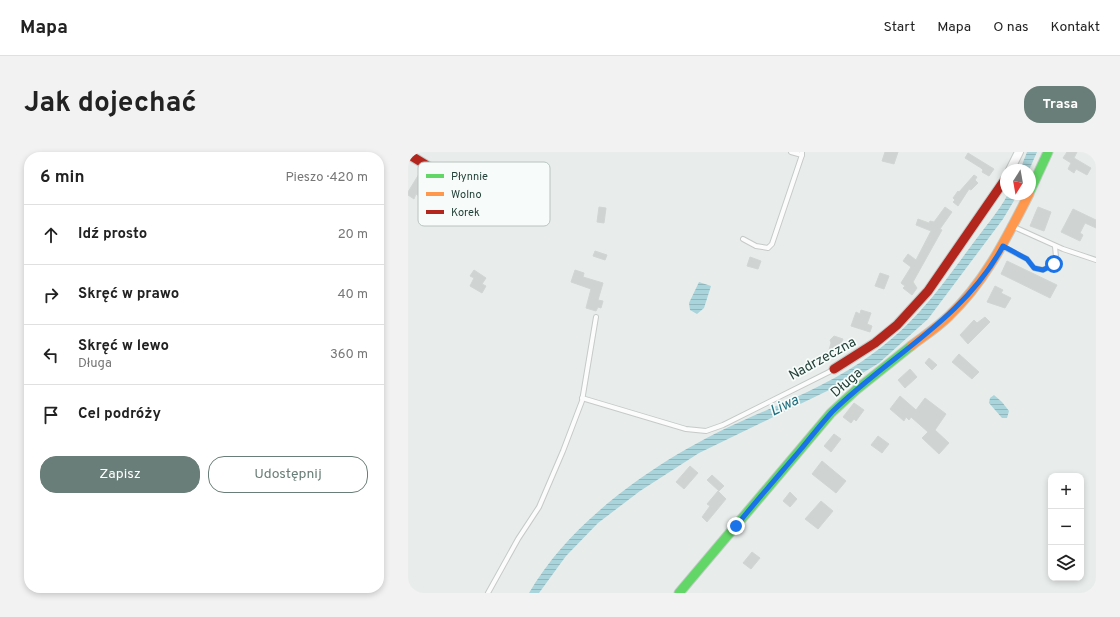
<!DOCTYPE html>
<html lang="pl">
<head>
<meta charset="utf-8">
<style>
	:root { --surface:#fff; --page:#f2f2f2; --text:#222; --muted:#767676; --line:#e0e0e0; --accent:#697e78 }
	body { margin:0; font-family:Overpass,sans-serif; background:var(--page); color:var(--text) }
	.controls { position:absolute; right:12px; bottom:12px; display:grid; overflow:hidden; border-radius:8px; box-shadow:0 2px 6px #0003 }
	.controls button { width:36px; height:36px; display:grid; place-items:center; padding:0; border:0; border-bottom:1px solid var(--line); background:var(--surface); color:var(--text); font:20px sans-serif }
	.compass { position:absolute; left:592px; top:12px; width:36px; height:36px; border-radius:50%; background:var(--surface); box-shadow:0 2px 6px #0003; rotate:191deg }
	.stop { position:absolute; width:12px; height:12px; margin:-9px; border:3px solid #1a73e8; border-radius:50%; background:#fff }
	.stop.end { background:#1a73e8; border-color:#fff; box-shadow:0 1px 4px #0008 }
	.list { margin:0; padding:0; list-style:none }
	h2 { display:flex; justify-content:space-between; align-items:center; height:52px; margin:0; padding:0 16px; font-size:17px }
	h2 small { font-size:13px; font-weight:400; color:var(--muted) }
	.list li { display:grid; grid-template-columns:26px 1fr auto; gap:12px; align-items:center; box-sizing:border-box; height:60px; padding:0 16px; border-top:1px solid var(--line) }
	.list b { display:block; font-size:15px; white-space:nowrap }
	.list p { margin:0; font-size:13px; white-space:nowrap; color:var(--muted) }
	.list em { font-size:13px; font-style:normal; color:var(--muted) }
	.actions { display:flex; gap:8px; padding:12px 16px }
	.actions a { flex:1; padding:9px 0; border:1px solid var(--accent); border-radius:16px; text-align:center; font-size:14px; color:var(--accent) }
	.actions .main { background:var(--accent); color:#fff }
	.icon { flex:none; width:22px; height:22px; fill:none; stroke:currentColor; stroke-width:2; stroke-linecap:round; stroke-linejoin:round }
	.map { position:relative; flex:none; width:688px; height:441px; overflow:hidden; border-radius:16px }
	header { display:flex; align-items:center; gap:24px; box-sizing:border-box; height:56px; padding:0 20px; background:var(--surface); border-bottom:1px solid var(--line) }
	header strong { font-size:19px }
	nav { display:flex; gap:22px; margin-inline-start:auto; font-size:14px }
	.intro { display:flex; align-items:center; justify-content:space-between; box-sizing:border-box; height:96px; padding:0 24px }
	h1 { margin:0; font-size:28px }
	.button { padding:10px 18px; border-radius:16px; background:var(--accent); color:#fff; font-size:14px; font-weight:700 }
	main { display:flex; gap:24px; padding:0 24px }
	aside { flex:1; background:var(--surface); border-radius:16px; box-shadow:0 2px 6px #0003 }
	.map>svg:first-child { display:block }
</style>
</head>
<body>
<header>
<strong>Mapa</strong>
<nav><a>Start</a><a>Mapa</a><a>O nas</a><a>Kontakt</a></nav>
</header>
<div class="intro"><h1>Jak dojechać</h1><a class="button">Trasa</a></div>
<main>
<aside>
<h2>6 min<small>Pieszo · 420 m</small></h2>
<ul class="list">
<li><svg class="icon" aria-label="ahead" viewBox="0 0 24 24"><path d="M12 20V5M6 11l6-6 6 6"/></svg><div><b>Idź prosto</b></div><em>20 m</em></li>
<li><svg class="icon" aria-label="right" viewBox="0 0 24 24"><path d="M7 20v-9h11M14 6l5 5-5 5"/></svg><div><b>Skręć w prawo</b></div><em>40 m</em></li>
<li><svg class="icon" aria-label="left" viewBox="0 0 24 24"><path d="M17 20v-9H6M10 6l-5 5 5 5"/></svg><div><b>Skręć w lewo</b><p>Długa</p></div><em>360 m</em></li>
<li><svg class="icon" aria-label="arrive" viewBox="0 0 24 24"><path d="M6 21V4h12l-3 4 3 4H6"/></svg><div><b>Cel podróży</b></div></li>
</ul>
<div class="actions"><a class="main">Zapisz</a><a>Udostępnij</a></div>
</aside>
<div class="map">
<svg width="688" height="441" viewBox="0 0 688 441">
	<defs>
		<pattern id="water-rules" width="6" height="5" patternUnits="userSpaceOnUse"><rect width="6" height="5" fill="#a9d4db"/><path d="M0 2.5h6" fill="none" stroke="#91b7bd"/></pattern>
	</defs>
	<rect width="100%" height="100%" fill="#e8edeb"/>
	<g fill="url(#water-rules)">
		<path d="M619,0H629L621,18H612Z"/>
		<path d="M600,42H610L595,67L520,167L471,211L448,225L291,301L232,339L190,371L158,404L131,441H121C165,365 255,304 334,269C379,249 428,230 467,200C508,170 533,135 563,94C575,77 590,61 600,42Z"/>
		<path d="M291,130L303,134L296,156L289,162L282,158L281,151Z"/>
		<path d="M586,243L594,250L601,259L599,266H594L581,251L582,246Z"/>
	</g>
	<g fill="#cfd4d2" stroke="#d1d6d4">
		<path d="M477,0H490L486,12L474,9Z"/>
		<path d="M659,0H669L666,6L683,16L679,23L668,17L666,21L660,17L663,11L655,6Z"/>
		<path d="M560,1L586,17L581,24L574,20L575,18L573,16L557,6Z"/>
		<path d="M11,22L18,26L14,33L23,38L19,44L16,42L14,46L8,42L6,47L0,43V40Z"/>
		<path d="M566,23L569,25L567,28L570,31L563,38L561,37L550,54L545,50L547,48L545,46L550,39L551,40Z"/>
		<path d="M191,55L198,56L196,71L189,70Z"/>
		<path d="M537,55L544,60L532,77L534,78L505,130L509,136L504,143L495,136L497,134L493,131L503,115L495,109L500,102L508,108L523,79L508,73L510,67L521,71L522,69L526,70Z"/>
		<path d="M630,55L643,60L636,79L622,74Z"/>
		<path d="M665,57L688,68V76L677,71L672,81L675,83L672,89L653,80Z"/>
		<path d="M187,99L199,103L197,108L185,104Z"/>
		<path d="M342,105L353,109L350,117L339,114Z"/>
		<path d="M599,109L649,133L642,146L593,122Z"/>
		<path d="M66,118L78,126L74,132L78,134L74,141L62,134L66,126L62,124Z"/>
		<path d="M167,118L176,121L175,125L195,131L190,148L195,149L193,156L190,155L188,159L178,156L183,137L163,130Z"/>
		<path d="M472,121L481,124L476,137L467,134Z"/>
		<path d="M587,134L595,138L593,141L603,146L597,156L579,150Z"/>
		<path d="M453,158L463,161L459,172L464,174L462,180L443,174L448,160L452,162Z"/>
		<path d="M577,165L582,170L560,192L552,183L566,168L569,171Z"/>
		<path d="M426,184L435,187L429,201L421,198L423,191L422,188Z"/>
		<path d="M551,202L571,220L564,227L544,210Z"/>
		<path d="M521,206L529,213L524,218L517,211Z"/>
		<path d="M502,217L509,225L497,236L490,228Z"/>
		<path d="M492,244L508,258L517,246L538,262L527,278L541,291L531,302L514,286L520,280L503,265L501,268L498,265L496,269L482,257Z"/>
		<path d="M446,251L456,258L448,269L446,267L443,271L435,265Z"/>
		<path d="M426,282L433,287L423,300L416,294Z"/>
		<path d="M470,284L481,292L474,301L463,293Z"/>
		<path d="M414,309L438,329L428,341L404,322Z"/>
		<path d="M282,314L290,321L276,337L268,330Z"/>
		<path d="M304,323L316,334L311,339L299,328Z"/>
		<path d="M310,339L318,347L299,370L294,365L302,354L299,352Z"/>
		<path d="M382,340L389,347L382,355L375,349Z"/>
		<path d="M413,349L425,359L410,377L397,367Z"/>
		<path d="M344,400L352,406L343,417L335,411Z"/>
	</g>
	<g fill="none" stroke-linecap="round" stroke-linejoin="round">
		<defs>
			<g id="lane">
				<path d="M383,0L394,3V0"/>
				<path d="M606,75L655,97L688,108"/>
				<path d="M335,87L348,94L360,96L364,92L394,3"/>
				<path d="M596,95L619,107L626,116L635,118L645,112L648,105L647,94"/>
				<path d="M174,246L278,277L298,279L315,273L425,218"/>
				<path d="M80,441L110,387L131,355L155,299L174,249L188,165"/>
			</g>
			<path id="street" d="M602,18L611,0"/>
			<g id="fast">
				<path d="M622,39L640,0"/>
				<path d="M271,441L423,261L448,238L503,194"/>
			</g>
			<path id="slow" d="M503,194C516,184 530,175 541,164C577,130 599,85 621,42"/>
			<g id="jam">
				<path d="M0,2L107,67"/>
				<path d="M426,217L467,191L489,173L520,139L598,26"/>
			</g>
		</defs>
		<use href="#lane" stroke="#c5cac8" stroke-width="6"/>
		<use href="#street" stroke="#c5cac8" stroke-width="10"/>
		<use href="#fast" stroke="#c3cbc8" stroke-width="11"/>
		<use href="#slow" stroke="#c3cbc8" stroke-width="11"/>
		<use href="#jam" stroke="#c3cbc8" stroke-width="11"/>
		<use href="#lane" stroke="#fcfcfc" stroke-width="4"/>
		<use href="#street" stroke="#fcfcfc" stroke-width="8"/>
		<use href="#fast" stroke="#63d668" stroke-width="9"/>
		<use href="#slow" stroke="#ff974d" stroke-width="9"/>
		<use href="#jam" stroke="#b3261e" stroke-width="9"/>
	</g>
	<g fill="none" stroke-linecap="round" stroke-linejoin="round">
		<path stroke="#1a73e8" stroke-width="5" d="M328,374C349,348 371,323 393,297C403,285 413,272 424,260C482,203 555,168 595,94L619,107L626,116L635,118L646,112"/>
	</g>
	<g text-anchor="middle" stroke-width="3.5" stroke-linejoin="round" paint-order="stroke">
		<g font-size="14" fill="#24423a" stroke="#f7fbf9">
			<text transform="translate(414 206) rotate(-29)" y="5">Nadrzeczna</text>
			<text transform="translate(438 230) rotate(-41)" y="5">Długa</text>
		</g>
		<g font-size="15" font-style="italic" fill="#1c6f80" stroke="#f7fbf9">
			<text transform="translate(376 253) rotate(-26)" y="5">Liwa</text>
		</g>
	</g>
	<rect x="10" y="10" width="132" height="64" rx="6" fill="#f7fbf9" stroke="#b8c4c0" stroke-width="1"/>
	<rect x="18" y="22" width="18" height="4" fill="#63d668"/>
	<rect x="18" y="40" width="18" height="4" fill="#ff974d"/>
	<rect x="18" y="58" width="18" height="4" fill="#b3261e"/>
	<g font-size="11" fill="#24423a">
		<text x="43" y="28">Płynnie</text>
		<text x="43" y="46">Wolno</text>
		<text x="43" y="64">Korek</text>
	</g>
</svg>
<div class="controls">
<button>+</button>
<button>−</button>
<button><svg class="icon" aria-label="layers" viewBox="0 0 24 24"><path d="M12 4l9 5-9 5-9-5zM3 14l9 5 9-5"/></svg></button>
</div>
<svg class="compass" viewBox="-18 -18 36 36"><path d="M0-13l5 13h-10z" fill="#e53935"/><path d="M0 13l5-13h-10z" fill="#767676"/></svg>
<div class="stop" style="left:646px;top:112px"></div>
<div class="stop end" style="left:328px;top:374px"></div>
</div>
</main>
</body>
</html>
